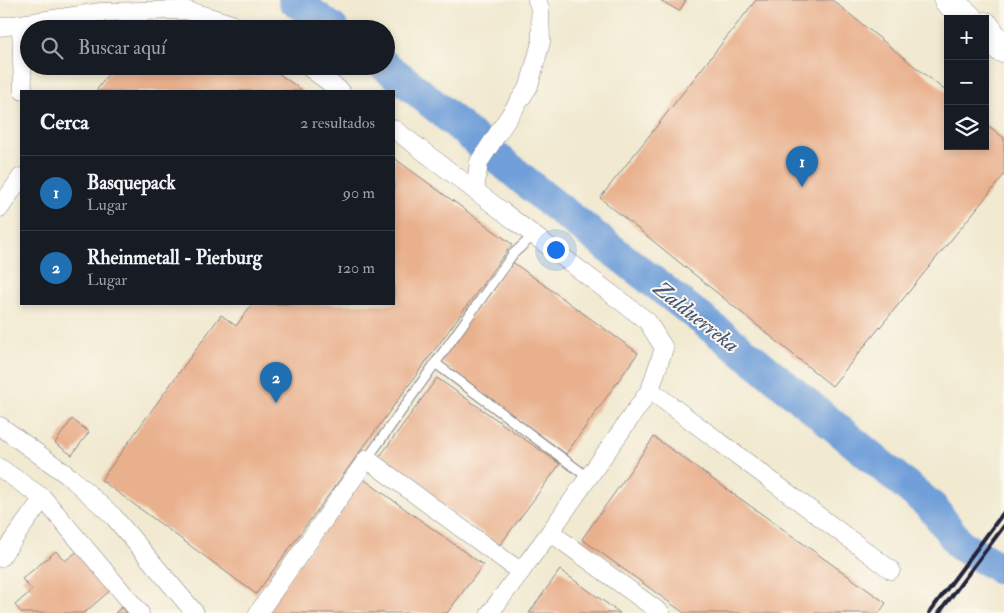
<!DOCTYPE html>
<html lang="es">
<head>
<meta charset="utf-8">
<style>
	:root { --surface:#171b24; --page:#20242c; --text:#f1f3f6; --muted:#9ea1a6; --line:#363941; --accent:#1f6fb2 }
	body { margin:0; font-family:"IM FELL Double Pica",serif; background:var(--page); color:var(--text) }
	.controls { position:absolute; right:15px; top:15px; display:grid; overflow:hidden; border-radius:0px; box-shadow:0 2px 8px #0003 }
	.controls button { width:45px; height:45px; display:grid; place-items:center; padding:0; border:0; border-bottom:1px solid var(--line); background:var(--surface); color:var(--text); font:25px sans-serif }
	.you { position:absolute; left:555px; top:249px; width:18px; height:18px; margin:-12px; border:4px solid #fff; border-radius:50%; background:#1a73e8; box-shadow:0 0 0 8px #1a73e833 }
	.badge { display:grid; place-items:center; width:32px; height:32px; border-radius:50%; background:var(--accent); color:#fff; font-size:16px; font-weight:700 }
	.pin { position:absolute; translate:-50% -41px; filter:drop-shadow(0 1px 2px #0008) }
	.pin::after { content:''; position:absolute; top:26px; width:18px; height:15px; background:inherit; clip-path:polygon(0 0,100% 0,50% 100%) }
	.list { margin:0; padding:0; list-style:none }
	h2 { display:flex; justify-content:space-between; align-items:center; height:65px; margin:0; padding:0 20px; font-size:21px }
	h2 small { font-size:16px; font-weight:400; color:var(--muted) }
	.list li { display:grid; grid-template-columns:32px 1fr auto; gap:15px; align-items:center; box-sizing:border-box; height:75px; padding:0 20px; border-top:1px solid var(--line) }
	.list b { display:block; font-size:19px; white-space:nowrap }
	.list p { margin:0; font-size:16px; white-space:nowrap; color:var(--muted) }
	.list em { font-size:16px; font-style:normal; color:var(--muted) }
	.icon { flex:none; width:28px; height:28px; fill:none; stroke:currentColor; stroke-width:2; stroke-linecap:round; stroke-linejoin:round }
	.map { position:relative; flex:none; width:1004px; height:613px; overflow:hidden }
	.search { position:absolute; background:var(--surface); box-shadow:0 2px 8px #0003; left:20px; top:20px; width:375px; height:55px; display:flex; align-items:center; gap:12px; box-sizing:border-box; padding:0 18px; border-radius:28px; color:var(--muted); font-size:19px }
	.panel { position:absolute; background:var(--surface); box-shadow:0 2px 8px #0003; left:20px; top:90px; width:375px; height:215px; border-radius:0px }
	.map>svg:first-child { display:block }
</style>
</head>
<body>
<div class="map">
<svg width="1004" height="613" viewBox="0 0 1004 613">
	<rect width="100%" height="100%" fill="#fbf7ec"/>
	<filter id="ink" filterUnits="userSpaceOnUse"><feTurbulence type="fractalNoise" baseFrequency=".02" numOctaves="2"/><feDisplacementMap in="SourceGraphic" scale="10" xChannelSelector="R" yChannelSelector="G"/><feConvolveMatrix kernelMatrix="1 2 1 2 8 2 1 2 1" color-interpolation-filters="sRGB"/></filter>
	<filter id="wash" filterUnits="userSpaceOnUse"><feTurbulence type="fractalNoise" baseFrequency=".0096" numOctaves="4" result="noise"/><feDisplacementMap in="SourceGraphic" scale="20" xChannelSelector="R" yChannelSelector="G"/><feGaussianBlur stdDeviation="1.12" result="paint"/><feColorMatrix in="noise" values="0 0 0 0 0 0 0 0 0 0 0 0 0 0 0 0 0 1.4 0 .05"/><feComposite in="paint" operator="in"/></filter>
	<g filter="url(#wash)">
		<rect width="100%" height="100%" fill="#f1e9d0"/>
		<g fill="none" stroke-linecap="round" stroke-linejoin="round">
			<g stroke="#6f9fd9" stroke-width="32">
				<path d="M294,0L333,29"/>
				<path d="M385,66L409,84L544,197L758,363L932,507L961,546L1004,570"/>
			</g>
		</g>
		<g id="blocks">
			<g fill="#e9b08d">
				<path d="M660,0H686L679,11Z"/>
				<path d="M756,0H832L948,93V146H985V123L1004,138V175L832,386L600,198Z"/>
				<path d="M114,66H268L303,91H96Z"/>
				<path d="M394,158L512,244L256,594L101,480L221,315L236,326L252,304H394Z"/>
				<path d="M511,261L638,353L566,454L440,361Z"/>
				<path d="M437,378L560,464L500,545L378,459Z"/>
				<path d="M72,419L89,432L72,455L55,443Z"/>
				<path d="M654,437L886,603L879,613H684L582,539Z"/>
				<path d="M362,478L483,565L447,613H264Z"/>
				<path d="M79,550L112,589L84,613H22L15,605L32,590L22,579L56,551L65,561Z"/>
				<path d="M560,570L620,613H529Z"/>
				<path d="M122,607L127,613H115Z"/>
			</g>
		</g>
	</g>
	<g filter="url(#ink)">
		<use href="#blocks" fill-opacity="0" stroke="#8a8686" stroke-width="1"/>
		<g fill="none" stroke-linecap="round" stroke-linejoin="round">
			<defs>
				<g id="lane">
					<path d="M435,363L589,478"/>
					<path d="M367,459L513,254L534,235"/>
				</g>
				<g id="street">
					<path d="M21,24L23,91"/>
					<path d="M0,27L101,12L186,10L229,23L242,29"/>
					<path d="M307,66L341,91"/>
					<path d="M394,129L647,321L664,348L650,390"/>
					<path d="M475,190L479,162L529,86L541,42L540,8L537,0"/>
					<path d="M0,208L21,177"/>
					<path d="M0,426L70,477L113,516L195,613"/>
					<path d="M0,468L43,498L140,613"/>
					<path d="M550,532L650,390L891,570"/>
					<path d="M0,558L43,498"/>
					<path d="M258,613L367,459L521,572"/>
					<path d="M490,613L550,532L661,613"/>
				</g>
				<g id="highway">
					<path d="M948,0L969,19"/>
					<path d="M985,26L1001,48"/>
				</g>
			</defs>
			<use href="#lane" stroke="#8a8686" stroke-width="11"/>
			<use href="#street" stroke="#8a8686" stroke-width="19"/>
			<use href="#highway" stroke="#8a8686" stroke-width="29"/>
			<use href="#lane" stroke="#fff" stroke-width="9"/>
			<use href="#street" stroke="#fff" stroke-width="18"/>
			<use href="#highway" stroke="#fff" stroke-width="28"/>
			<g stroke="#22223b" stroke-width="4">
				<path d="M929,613L1004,512"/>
				<path d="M939,613L1004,526"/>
			</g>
		</g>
	</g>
	<g text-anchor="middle" stroke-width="4" stroke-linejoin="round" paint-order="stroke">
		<g font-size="22" font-style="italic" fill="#41547a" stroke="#fbf7ec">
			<text transform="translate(697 316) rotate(38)" y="8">Zalduerreka</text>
		</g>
	</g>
</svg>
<div class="controls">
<button>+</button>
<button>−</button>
<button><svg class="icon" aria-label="layers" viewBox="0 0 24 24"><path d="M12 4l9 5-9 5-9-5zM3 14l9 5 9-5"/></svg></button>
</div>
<div class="you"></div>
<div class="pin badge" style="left:802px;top:187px">1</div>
<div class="pin badge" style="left:276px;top:403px">2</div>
<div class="search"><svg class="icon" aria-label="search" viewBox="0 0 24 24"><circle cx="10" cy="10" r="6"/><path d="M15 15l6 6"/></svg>Buscar aquí</div>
<section class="panel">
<h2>Cerca<small>2 resultados</small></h2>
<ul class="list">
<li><span class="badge">1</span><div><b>Basquepack</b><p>Lugar</p></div><em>90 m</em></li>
<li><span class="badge">2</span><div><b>Rheinmetall - Pierburg</b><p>Lugar</p></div><em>120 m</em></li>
</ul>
</section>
</div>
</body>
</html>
